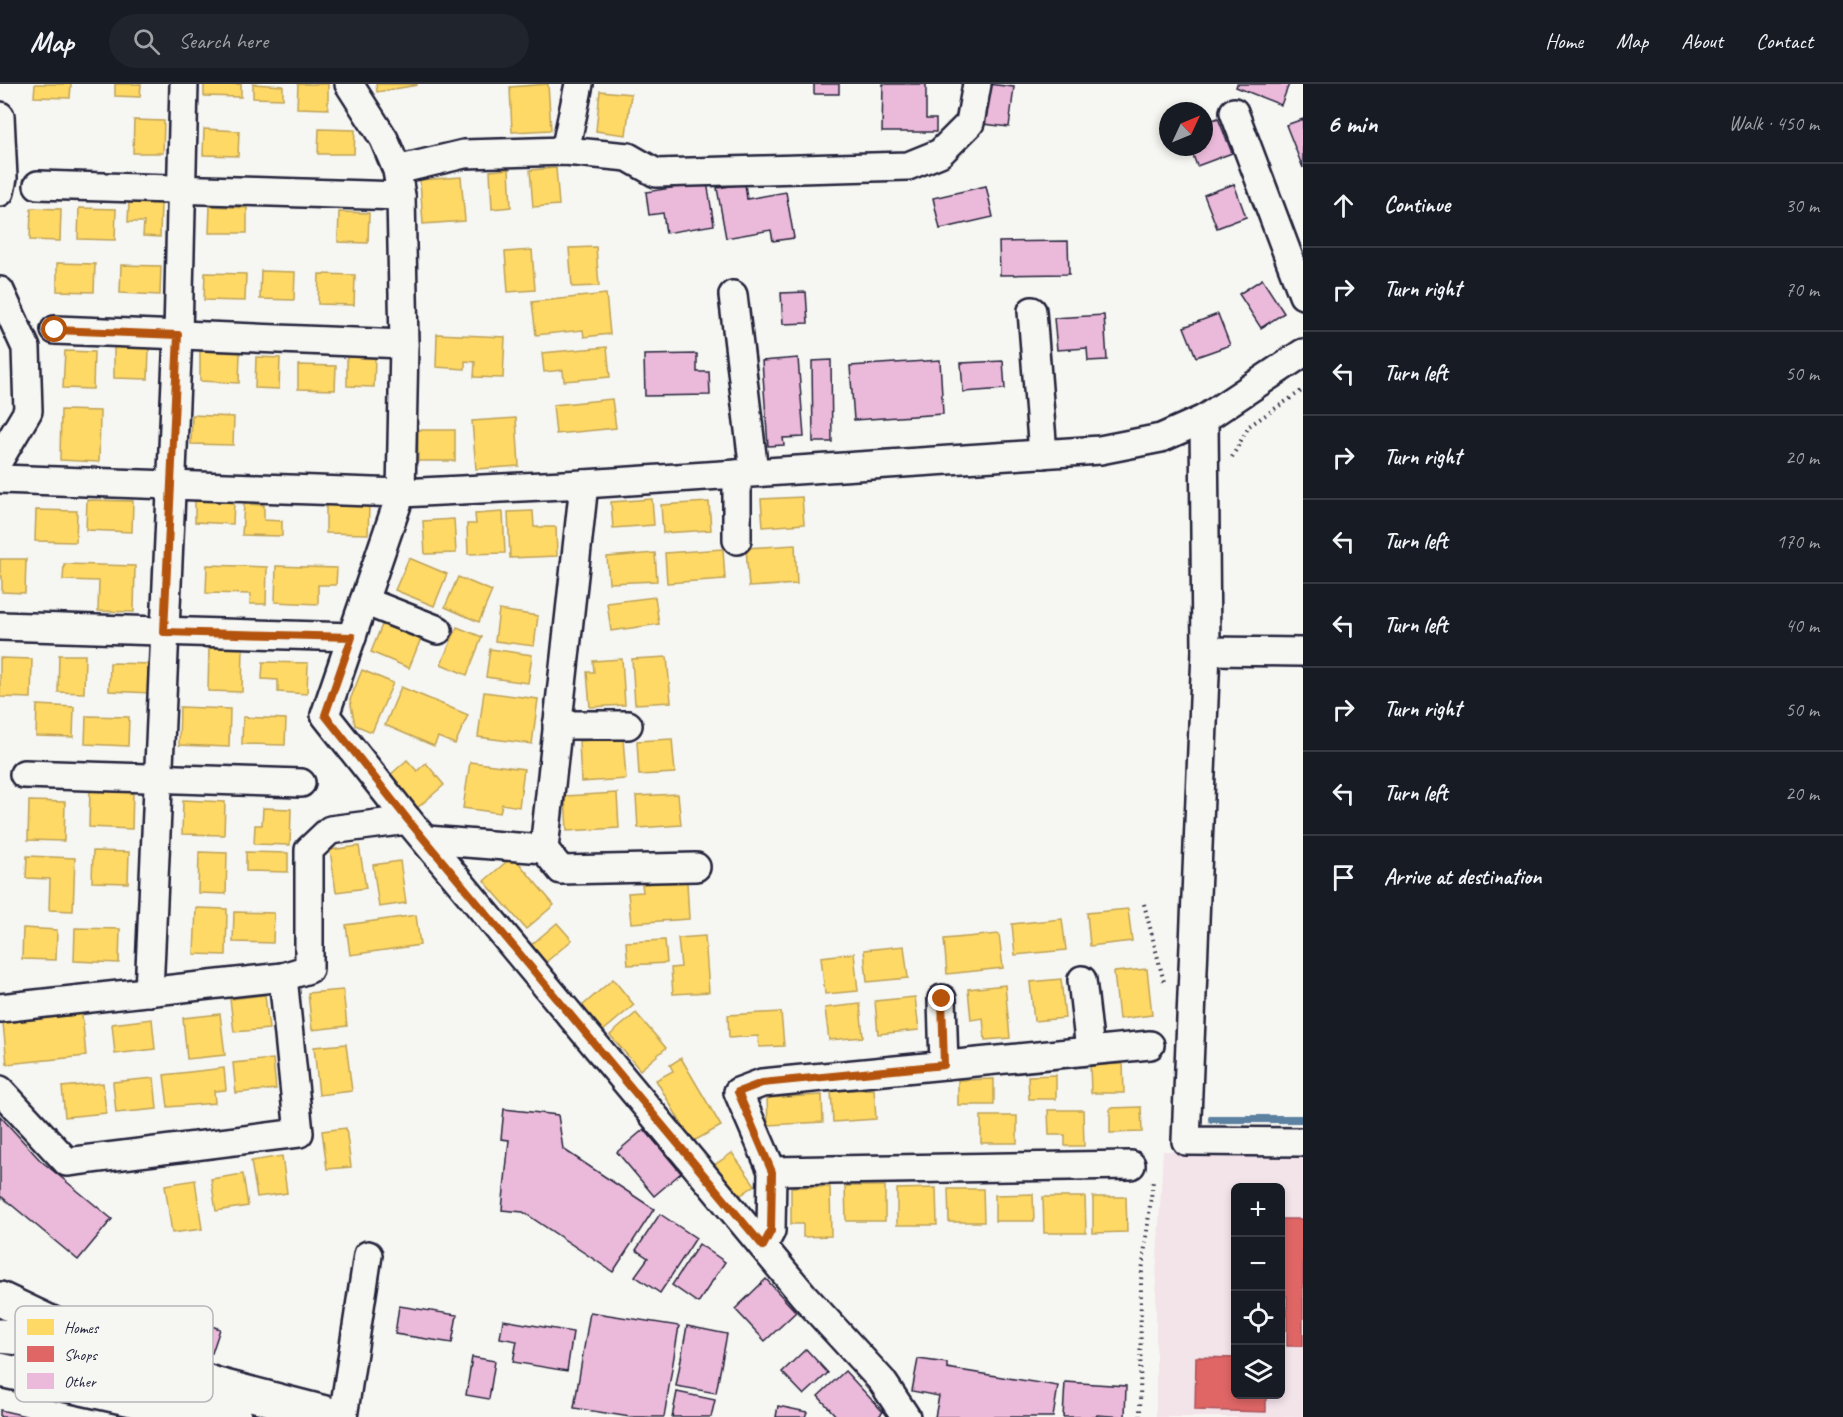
<!DOCTYPE html>
<html lang="en">
<head>
<meta charset="utf-8">
<style>
	:root { --surface:#171b24; --page:#20242c; --text:#f1f3f6; --muted:#9ea1a6; --line:#363941 }
	body { margin:0; font-family:Caveat,sans-serif; background:var(--page); color:var(--text) }
	.controls { position:absolute; right:18px; bottom:18px; display:grid; overflow:hidden; border-radius:9px; box-shadow:0 3px 9px #0003 }
	.controls button { width:54px; height:54px; display:grid; place-items:center; padding:0; border:0; border-bottom:2px solid var(--line); background:var(--surface); color:var(--text); font:30px sans-serif }
	.compass { position:absolute; left:1159px; top:18px; width:54px; height:54px; border-radius:50%; background:var(--surface); box-shadow:0 3px 9px #0003; rotate:46deg }
	.stop { position:absolute; width:18px; height:18px; margin:-14px; border:4px solid #b45309; border-radius:50%; background:#fff }
	.stop.end { background:#b45309; border-color:#fff; box-shadow:0 2px 6px #0008 }
	.list { margin:0; padding:0; list-style:none }
	h2 { display:flex; justify-content:space-between; align-items:center; height:78px; margin:0; padding:0 24px; font-size:26px }
	h2 small { font-size:20px; font-weight:400; color:var(--muted) }
	.list li { display:grid; grid-template-columns:39px 1fr auto; gap:18px; align-items:center; box-sizing:border-box; height:84px; padding:0 24px; border-top:2px solid var(--line) }
	.list b { display:block; font-size:22px; white-space:nowrap }
	.list em { font-size:20px; font-style:normal; color:var(--muted) }
	.icon { flex:none; width:33px; height:33px; fill:none; stroke:currentColor; stroke-width:2; stroke-linecap:round; stroke-linejoin:round }
	.map { position:relative; flex:none; width:1303px; height:1333px; overflow:hidden }
	header { display:flex; align-items:center; gap:36px; box-sizing:border-box; height:84px; padding:0 30px; background:var(--surface); border-bottom:2px solid var(--line) }
	header strong { font-size:28px }
	nav { display:flex; gap:33px; margin-inline-start:auto; font-size:21px }
	.search { width:420px; height:54px; background:var(--page); display:flex; align-items:center; gap:15px; box-sizing:border-box; padding:0 21px; border-radius:33px; color:var(--muted); font-size:22px }
	main { display:flex }
	aside { flex:1; background:var(--surface) }
	.map>svg:first-child { display:block }
</style>
</head>
<body>
<header>
<strong>Map</strong>
<div class="search"><svg class="icon" aria-label="search" viewBox="0 0 24 24"><circle cx="10" cy="10" r="6"/><path d="M15 15l6 6"/></svg>Search here</div>
<nav><a>Home</a><a>Map</a><a>About</a><a>Contact</a></nav>
</header>
<main>
<div class="map">
<svg width="1303" height="1333" viewBox="0 0 1303 1333">
	<rect width="100%" height="100%" fill="#f6f6f2"/>
	<filter id="ink" filterUnits="userSpaceOnUse"><feTurbulence type="fractalNoise" baseFrequency=".0167" numOctaves="2"/><feDisplacementMap in="SourceGraphic" scale="12" xChannelSelector="R" yChannelSelector="G"/><feConvolveMatrix kernelMatrix="1 2 1 2 8 2 1 2 1" color-interpolation-filters="sRGB"/></filter>
	<g filter="url(#ink)">
		<path fill="#f3e4ea" fill-rule="evenodd" d="M1163,1067L1303,1068V1333H1156V1195ZM1236,1104H1280V1310H1236Z"/>
		<g fill="#ffd966" stroke="#bda259" stroke-width="1.5">
			<path d="M35,0H71L70,14L34,13Z"/>
			<path d="M115,0H141L140,13L115,12Z"/>
			<path d="M204,0H241V13L204,12Z"/>
			<path d="M253,0L283,2V15L253,14Z"/>
			<path d="M298,0H328V25L297,24Z"/>
			<path d="M376,0H417V1L377,8Z"/>
			<path d="M548,0L551,46L512,48L510,3Z"/>
			<path d="M600,7L631,10L626,51L596,47Z"/>
			<path d="M134,36L164,37L163,69H133Z"/>
			<path d="M204,45L239,47L238,72L203,71Z"/>
			<path d="M319,45L355,46L354,70H318Z"/>
			<path d="M556,84L559,121L533,123L530,86Z"/>
			<path d="M509,85L511,123L492,125L490,87Z"/>
			<path d="M461,93L465,137L423,140L420,96Z"/>
			<path d="M129,117L161,118L160,153L143,152L144,138H128Z"/>
			<path d="M210,122L247,124V149H209Z"/>
			<path d="M31,124L61,125L60,157L30,156Z"/>
			<path d="M79,124L116,125L115,156L78,155Z"/>
			<path d="M339,128L369,129L368,159L338,158Z"/>
			<path d="M596,163L599,202L572,203L569,164Z"/>
			<path d="M532,166L535,206L508,208L505,168Z"/>
			<path d="M57,179L95,180L94,208L57,207Z"/>
			<path d="M121,181L161,182L160,211L120,209Z"/>
			<path d="M261,187L295,188L294,216L260,215Z"/>
			<path d="M205,189L246,190L245,217L204,216Z"/>
			<path d="M319,190L355,191L354,221L318,220Z"/>
			<path d="M606,210L610,250L584,253L583,246L536,251L532,218Z"/>
			<path d="M437,250L505,253L503,294L474,293L475,278L465,277V285L436,283Z"/>
			<path d="M114,262L149,264L148,295L114,294Z"/>
			<path d="M607,263L610,293L564,297L563,286L544,288L542,269Z"/>
			<path d="M65,267L94,268L93,305L63,304Z"/>
			<path d="M200,267L240,269L239,299L200,297Z"/>
			<path d="M256,273L280,274L279,305L255,304Z"/>
			<path d="M347,273L375,274L374,303L347,302Z"/>
			<path d="M298,281L336,282L335,306L298,305Z"/>
			<path d="M612,315L616,344L556,350L553,321Z"/>
			<path d="M61,326L100,327L99,378L60,376Z"/>
			<path d="M192,331L234,333L233,361L191,360Z"/>
			<path d="M516,334L519,382L476,385L472,337Z"/>
			<rect x="418" y="346" width="37" height="31"/>
			<path d="M802,413L804,440L763,443L761,415Z"/>
			<path d="M195,415L234,417L233,440L195,438Z"/>
			<path d="M652,415L654,441L613,444L611,418Z"/>
			<path d="M87,416L133,417L132,448L86,446Z"/>
			<path d="M709,418L711,446L663,449L661,421Z"/>
			<path d="M244,420L264,421V436L282,437V452L242,451Z"/>
			<path d="M326,421L369,422L368,450L326,449Z"/>
			<path d="M36,426L77,427L76,458L35,457Z"/>
			<path d="M533,427L534,443H556L557,472L510,474L508,428Z"/>
			<path d="M503,428L505,469L468,470L467,440H476L475,430Z"/>
			<path d="M454,435L456,469L425,470L423,437Z"/>
			<path d="M795,461L797,500L749,503L746,464Z"/>
			<path d="M723,465L725,495L667,499L665,469Z"/>
			<path d="M655,469L657,497L609,499L607,473Z"/>
			<path d="M409,474L447,490L434,522L395,506Z"/>
			<path d="M0,475H26L25,509L2,508V492H0Z"/>
			<path d="M64,480L135,482L134,528L98,527L99,497L63,496Z"/>
			<path d="M207,481L267,483L266,520H250L251,510L206,509Z"/>
			<path d="M276,482L337,484L336,501H318V520L275,518Z"/>
			<path d="M458,493L492,507L479,538L445,523Z"/>
			<path d="M655,513L659,540L611,547L607,519Z"/>
			<path d="M499,526L538,532L534,562L495,557Z"/>
			<path d="M386,531L424,547L409,584L371,568Z"/>
			<path d="M457,543L482,553L467,591L441,580Z"/>
			<path d="M209,562L243,563L242,608L208,607Z"/>
			<path d="M490,565L532,571L528,599L486,593Z"/>
			<path d="M59,571H85L84,609L58,608Z"/>
			<path d="M667,573L671,618L635,620L632,575Z"/>
			<path d="M0,574L32,575L31,614L0,613Z"/>
			<path d="M622,575L625,621L590,623L587,588H594L593,577Z"/>
			<path d="M263,578L308,579L307,610L278,608V596L262,595Z"/>
			<path d="M110,579L152,580L151,609L109,607Z"/>
			<path d="M362,586L393,599L372,648L355,641L350,616Z"/>
			<path d="M401,603L468,631L455,660L438,653L434,662L385,641Z"/>
			<path d="M484,608L538,615L532,660L478,653Z"/>
			<path d="M37,621L74,623L73,653L36,652Z"/>
			<path d="M180,623L230,625L229,663L179,661Z"/>
			<path d="M86,632L129,633L128,662L85,660Z"/>
			<path d="M243,633L286,635L285,661L242,660Z"/>
			<path d="M623,654L626,695L581,698L579,657Z"/>
			<path d="M672,655L675,689L639,691L637,657Z"/>
			<path d="M407,676L417,687L426,679L444,701L416,725L389,692Z"/>
			<path d="M470,678L524,685L519,723L502,720L500,729L463,724Z"/>
			<path d="M90,706L133,707L132,745L89,743Z"/>
			<path d="M617,709L619,744L567,747L565,712Z"/>
			<path d="M678,710L681,741L638,744L636,712Z"/>
			<path d="M183,716L225,718L224,751L182,750Z"/>
			<path d="M29,717L65,718L64,757L28,756Z"/>
			<path d="M263,724L291,725L290,761L254,760L255,741H262Z"/>
			<path d="M359,762L366,804L336,808L330,766Z"/>
			<path d="M93,767L129,768L128,799L92,798Z"/>
			<path d="M199,768L227,769L226,810L198,809Z"/>
			<path d="M246,768L288,769V788L246,787Z"/>
			<path d="M27,772L75,774L73,827L49,826L50,795L26,794Z"/>
			<path d="M513,772L554,821L526,845L484,797Z"/>
			<path d="M400,777L406,819L379,823L373,781Z"/>
			<path d="M687,798L689,835L631,839L628,809L643,808L642,800Z"/>
			<path d="M196,824L227,825L226,871L194,870Z"/>
			<path d="M1128,825L1132,857L1090,862L1087,829Z"/>
			<path d="M234,828L274,829L273,859L233,858Z"/>
			<path d="M416,831L420,861L350,871L346,841Z"/>
			<path d="M1062,835L1066,866L1015,871L1012,840Z"/>
			<path d="M557,839L572,856L546,878L531,861Z"/>
			<path d="M23,844L57,846L56,876L22,875Z"/>
			<path d="M75,844L120,845L119,879L74,877Z"/>
			<path d="M999,850L1003,884L947,890L944,855Z"/>
			<path d="M705,852L709,908L673,910L671,884L681,883L678,854Z"/>
			<path d="M665,856L667,879L628,881L626,858Z"/>
			<path d="M904,862L908,894L867,898L864,866Z"/>
			<path d="M854,869L858,907L825,910L821,873Z"/>
			<path d="M1147,885L1152,931L1119,935L1114,888Z"/>
			<path d="M613,895L634,921L603,947L582,922Z"/>
			<path d="M1061,895L1065,934L1034,937L1030,898Z"/>
			<path d="M1005,901L1010,954L985,956L983,934L971,936L968,905Z"/>
			<path d="M343,906L347,942L312,946L308,909Z"/>
			<path d="M265,911L269,945L234,948L230,915Z"/>
			<path d="M915,913L919,946L878,950L875,917Z"/>
			<path d="M860,920L863,953L829,956L825,924Z"/>
			<path d="M781,928L784,962L759,963L758,952L729,954L728,931Z"/>
			<path d="M636,929L666,964L640,986L610,951Z"/>
			<path d="M82,930L86,972L7,980L3,939Z"/>
			<path d="M220,930L225,971L187,975L183,934Z"/>
			<path d="M152,935L155,965L115,970L112,940Z"/>
			<path d="M346,960L352,1007L319,1011L314,963Z"/>
			<path d="M681,974L721,1042L692,1058L656,996L673,987L670,981Z"/>
			<path d="M273,975L276,1005L236,1009L233,979Z"/>
			<path d="M1123,980L1124,1009H1091L1090,981Z"/>
			<path d="M224,984L226,1006L214,1007L215,1019L168,1023L164,991Z"/>
			<path d="M1056,991V1015H1029L1028,992Z"/>
			<path d="M154,994L157,1025L116,1029L113,998Z"/>
			<path d="M994,995V1021H958V996Z"/>
			<path d="M103,999L106,1029L65,1033L62,1003Z"/>
			<path d="M874,1005L876,1035L833,1038L831,1007Z"/>
			<path d="M822,1011L823,1038L768,1041L767,1014Z"/>
			<path d="M1141,1023L1142,1048L1110,1049V1024Z"/>
			<path d="M1048,1026H1083L1084,1062H1065V1051H1049Z"/>
			<rect x="981" y="1032" width="36" height="27"/>
			<path d="M346,1044L351,1083L327,1085L322,1047Z"/>
			<path d="M732,1069L755,1101L737,1114L713,1082Z"/>
			<path d="M282,1072L287,1109L257,1113L251,1077Z"/>
			<path d="M243,1090L248,1122L216,1127L211,1095Z"/>
			<path d="M195,1096L202,1145L172,1149L165,1101Z"/>
			<path d="M845,1102H885V1137H846Z"/>
			<path d="M791,1103H830L831,1152L803,1153V1140H791Z"/>
			<path d="M936,1104L937,1141H897V1105Z"/>
			<path d="M948,1105H983L984,1138H949Z"/>
			<path d="M1033,1110L1034,1137H995V1111Z"/>
			<path d="M1043,1113H1085L1086,1149H1044Z"/>
			<path d="M1093,1113H1126L1127,1148L1093,1149Z"/>
		</g>
		<g fill="#e06666" stroke="#a75259" stroke-width="1.5">
			<path d="M1280,1135H1303V1262H1287V1212H1280Z"/>
			<path d="M1196,1273L1236,1274V1310H1266V1328L1195,1326Z"/>
		</g>
		<g fill="none" stroke-linecap="round" stroke-linejoin="round">
			<path stroke="#5d81a0" stroke-width="8" d="M1212,1035H1303"/>
		</g>
		<g fill="#ebb9d9" stroke="#22223b" stroke-width="1.5">
			<rect x="814" y="0" width="25" height="10"/>
			<path d="M883,0H926V35H936V48H882Z"/>
			<path d="M988,0L1014,3L1009,43L983,40Z"/>
			<path d="M1237,0H1289L1281,21L1236,3Z"/>
			<path d="M1218,34L1232,69L1197,82L1190,63H1204V39Z"/>
			<path d="M1303,35V84L1286,41Z"/>
			<path d="M707,98L714,141L666,149L663,129L649,131L646,108Z"/>
			<path d="M745,100L747,115L786,108L794,154L773,157L771,146L726,154L717,104Z"/>
			<path d="M1234,100L1246,133L1217,144L1204,111Z"/>
			<path d="M986,102L993,133L940,145L933,114Z"/>
			<path d="M1068,157L1069,190L1000,191L999,158Z"/>
			<path d="M1262,195L1284,229L1261,244L1239,210Z"/>
			<path d="M806,208L808,239L783,240L781,209Z"/>
			<path d="M1218,230L1230,261L1196,273L1184,243Z"/>
			<path d="M1104,231L1107,276L1088,277L1087,264L1057,266L1054,234Z"/>
			<path d="M697,270V288H709L710,311L645,312L644,271Z"/>
			<path d="M798,274L804,353L783,354L784,361L768,362L762,277Z"/>
			<path d="M831,276L832,358H813L812,277Z"/>
			<path d="M940,276L943,330L854,336L850,282Z"/>
			<path d="M1003,277L1005,305L963,308L961,279Z"/>
			<path d="M504,1025L558,1031L563,1065L654,1125L613,1188L523,1128L502,1126L509,1056L501,1055Z"/>
			<path d="M0,1032L40,1076L112,1135L78,1176L2,1113L0,1116Z"/>
			<path d="M644,1045L681,1089L654,1112L617,1068Z"/>
			<path d="M660,1130L696,1154L660,1209L635,1192L648,1174L636,1166Z"/>
			<path d="M699,1160L725,1178L698,1219L672,1201Z"/>
			<path d="M766,1195L796,1228L765,1257L735,1225Z"/>
			<path d="M399,1222L457,1231L452,1259L395,1250Z"/>
			<path d="M164,1225L220,1245L212,1269L156,1249Z"/>
			<path d="M590,1228L679,1242L664,1333H630L574,1324Z"/>
			<path d="M503,1236L573,1248L567,1287L513,1278L517,1257L500,1254Z"/>
			<path d="M687,1242L727,1250L716,1309L676,1302Z"/>
			<path d="M806,1265L828,1289L804,1311L782,1288Z"/>
			<path d="M472,1273L495,1277L489,1315L466,1311Z"/>
			<path d="M918,1275L947,1279V1284L1058,1302L1053,1333H935L939,1312L912,1307Z"/>
			<path d="M845,1287L883,1328L878,1333H837L818,1312Z"/>
			<path d="M1065,1298L1126,1302L1125,1333L1097,1331L1096,1333H1063Z"/>
			<path d="M677,1308L715,1316L711,1333H672Z"/>
			<path d="M778,1322L807,1328L805,1333H776Z"/>
			<path d="M0,1326L26,1332V1333H0Z"/>
		</g>
		<g fill="none" stroke-linecap="round" stroke-linejoin="round">
			<defs>
				<g id="street">
					<path d="M349,0L384,55L397,86L401,112L404,260L401,409L584,400L1100,366L1161,354L1204,335L1303,269"/>
					<path d="M1234,28L1303,211"/>
					<path d="M0,32L3,94L0,108"/>
					<path d="M565,67L579,0"/>
					<path d="M397,86L464,70L565,67L628,73L656,89L908,82L940,69L970,39L977,0"/>
					<path d="M38,101L401,112"/>
					<path d="M0,207L26,264L28,327L0,374"/>
					<path d="M733,211L754,388"/>
					<path d="M1032,227L1043,370"/>
					<path d="M55,246L404,260"/>
					<path d="M1204,335L1206,567L1186,1057L1303,1058"/>
					<path d="M0,395L401,409L325,631L408,736L804,1212L882,1297L906,1333"/>
					<path d="M737,456V390"/>
					<path d="M364,517L438,546"/>
					<path d="M0,542L352,553"/>
					<path d="M1206,567L1303,568"/>
					<path d="M557,641H628"/>
					<path d="M24,690L301,699"/>
					<path d="M427,756L544,765L584,400"/>
					<path d="M544,765L561,786L696,783"/>
					<path d="M1082,896L1090,966"/>
					<path d="M149,908L178,251L184,0"/>
					<path d="M942,915L944,981"/>
					<path d="M0,924L283,893L309,885V766L330,746L408,736"/>
					<path d="M0,1006L67,1078L299,1049L283,893"/>
					<path d="M772,1087L1131,1081"/>
					<path d="M763,1162L771,1147L772,1087L738,1008L762,999L1150,961"/>
					<path d="M343,1333L368,1171"/>
				</g>
				<path id="secondary" d="M0,1215L93,1259"/>
				<g id="primary">
					<path d="M0,1252L97,1261L217,1301L340,1333"/>
					<path d="M0,1286L145,1318L234,1333"/>
				</g>
			</defs>
			<use href="#street" stroke="#22223b" stroke-width="32"/>
			<use href="#secondary" stroke="#22223b" stroke-width="38"/>
			<use href="#primary" stroke="#22223b" stroke-width="38"/>
			<g stroke="#22223b" stroke-width="4" stroke-dasharray="1.5 4.5" stroke-linecap="butt">
				<path d="M1232,373L1249,342L1303,306"/>
				<path d="M1144,820L1164,898"/>
				<path d="M1140,1333L1141,1196L1153,1097"/>
			</g>
			<use href="#street" stroke="#f6f6f2" stroke-width="27"/>
			<use href="#secondary" stroke="#f6f6f2" stroke-width="33"/>
			<use href="#primary" stroke="#f6f6f2" stroke-width="33"/>
		</g>
	</g>
	<g fill="none" stroke-linecap="round" stroke-linejoin="round" filter="url(#ink)">
		<path stroke="#b45309" stroke-width="8" d="M55,246L178,251L164,548L352,553L325,631L408,736L763,1162L771,1147L772,1088L738,1008L762,999L944,981L942,915"/>
	</g>
	<rect x="15" y="1222" width="198" height="96" rx="9" fill="#f6f6f2" stroke="#b6b6bb" stroke-width="1.5"/>
	<rect x="27" y="1235" width="27" height="16" fill="#ffd966"/>
	<rect x="27" y="1262" width="27" height="16" fill="#e06666"/>
	<rect x="27" y="1289" width="27" height="16" fill="#ebb9d9"/>
	<g font-size="16" fill="#22223b">
		<text x="64" y="1249">Homes</text>
		<text x="64" y="1276">Shops</text>
		<text x="64" y="1303">Other</text>
	</g>
</svg>
<div class="controls">
<button>+</button>
<button>−</button>
<button><svg class="icon" aria-label="locate" viewBox="0 0 24 24"><circle cx="12" cy="12" r="6"/><path d="M12 2v4M12 18v4M2 12h4M18 12h4"/></svg></button>
<button><svg class="icon" aria-label="layers" viewBox="0 0 24 24"><path d="M12 4l9 5-9 5-9-5zM3 14l9 5 9-5"/></svg></button>
</div>
<svg class="compass" viewBox="-18 -18 36 36"><path d="M0-13l5 13h-10z" fill="#e53935"/><path d="M0 13l5-13h-10z" fill="#9ea1a6"/></svg>
<div class="stop" style="left:55px;top:246px"></div>
<div class="stop end" style="left:942px;top:915px"></div>
</div>
<aside>
<h2>6 min<small>Walk · 450 m</small></h2>
<ul class="list">
<li><svg class="icon" aria-label="ahead" viewBox="0 0 24 24"><path d="M12 20V5M6 11l6-6 6 6"/></svg><div><b>Continue</b></div><em>30 m</em></li>
<li><svg class="icon" aria-label="right" viewBox="0 0 24 24"><path d="M7 20v-9h11M14 6l5 5-5 5"/></svg><div><b>Turn right</b></div><em>70 m</em></li>
<li><svg class="icon" aria-label="left" viewBox="0 0 24 24"><path d="M17 20v-9H6M10 6l-5 5 5 5"/></svg><div><b>Turn left</b></div><em>50 m</em></li>
<li><svg class="icon" aria-label="right" viewBox="0 0 24 24"><path d="M7 20v-9h11M14 6l5 5-5 5"/></svg><div><b>Turn right</b></div><em>20 m</em></li>
<li><svg class="icon" aria-label="left" viewBox="0 0 24 24"><path d="M17 20v-9H6M10 6l-5 5 5 5"/></svg><div><b>Turn left</b></div><em>170 m</em></li>
<li><svg class="icon" aria-label="left" viewBox="0 0 24 24"><path d="M17 20v-9H6M10 6l-5 5 5 5"/></svg><div><b>Turn left</b></div><em>40 m</em></li>
<li><svg class="icon" aria-label="right" viewBox="0 0 24 24"><path d="M7 20v-9h11M14 6l5 5-5 5"/></svg><div><b>Turn right</b></div><em>50 m</em></li>
<li><svg class="icon" aria-label="left" viewBox="0 0 24 24"><path d="M17 20v-9H6M10 6l-5 5 5 5"/></svg><div><b>Turn left</b></div><em>20 m</em></li>
<li><svg class="icon" aria-label="arrive" viewBox="0 0 24 24"><path d="M6 21V4h12l-3 4 3 4H6"/></svg><div><b>Arrive at destination</b></div></li>
</ul>
</aside>
</main>
</body>
</html>
